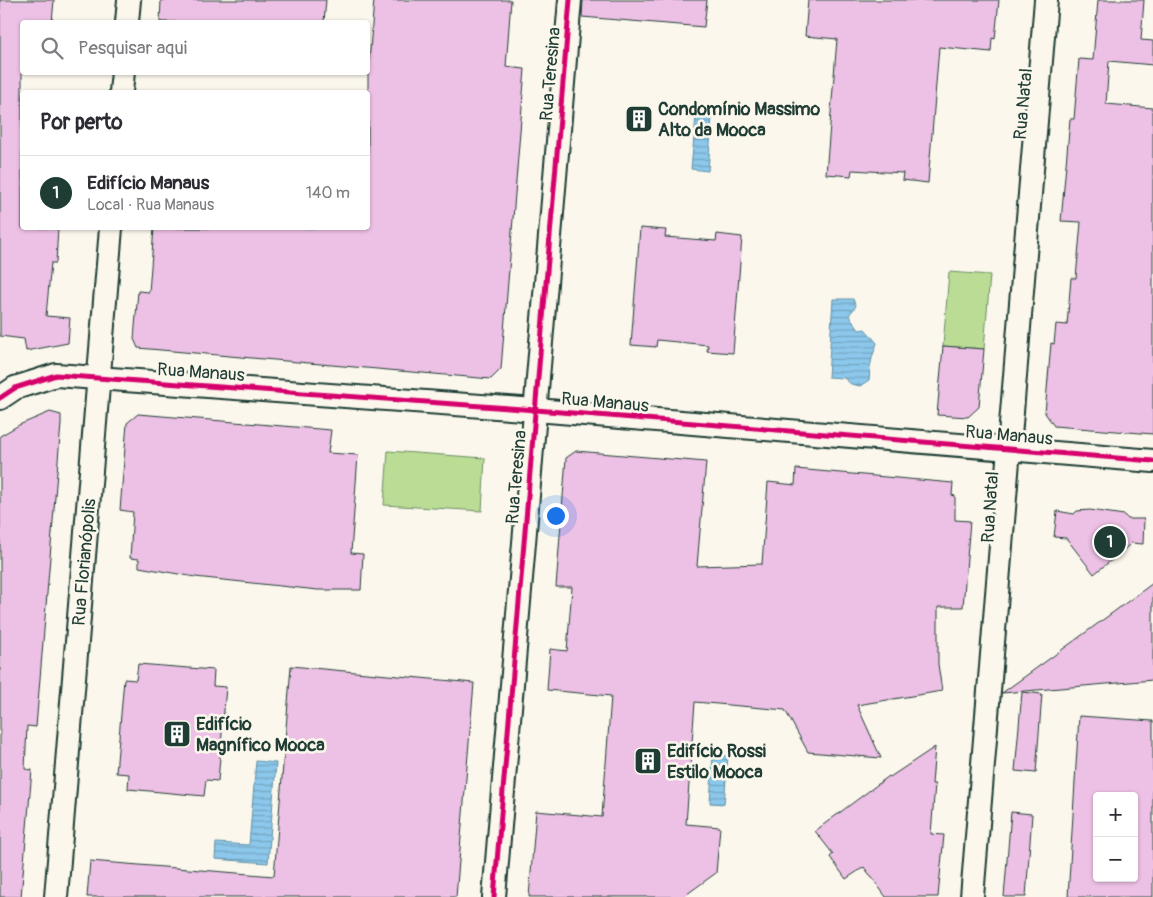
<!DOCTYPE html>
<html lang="pt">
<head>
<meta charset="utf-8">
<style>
	:root { --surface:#fff; --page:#f2f2f3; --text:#2b2b33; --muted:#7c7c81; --line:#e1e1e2; --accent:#1f3d34 }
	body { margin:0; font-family:Pangolin,sans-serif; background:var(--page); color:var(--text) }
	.controls { position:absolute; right:15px; bottom:15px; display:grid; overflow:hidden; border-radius:5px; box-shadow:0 1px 4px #0004 }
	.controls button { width:45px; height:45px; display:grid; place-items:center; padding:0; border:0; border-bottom:1px solid var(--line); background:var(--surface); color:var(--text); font:25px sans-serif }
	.you { position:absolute; left:555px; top:515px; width:18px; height:18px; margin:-12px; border:4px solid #fff; border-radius:50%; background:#1a73e8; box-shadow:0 0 0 8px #1a73e833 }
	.badge { display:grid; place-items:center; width:32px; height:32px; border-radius:50%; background:var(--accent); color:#fff; font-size:16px; font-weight:700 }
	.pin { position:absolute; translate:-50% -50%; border:2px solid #fff; box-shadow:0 1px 5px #0006 }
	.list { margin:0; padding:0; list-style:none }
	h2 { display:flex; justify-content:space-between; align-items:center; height:65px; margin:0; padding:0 20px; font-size:21px }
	h2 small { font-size:16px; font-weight:400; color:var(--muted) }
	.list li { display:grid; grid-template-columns:32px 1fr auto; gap:15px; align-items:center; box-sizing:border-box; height:75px; padding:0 20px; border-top:1px solid var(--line) }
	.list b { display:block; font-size:19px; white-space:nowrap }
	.list p { margin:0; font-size:16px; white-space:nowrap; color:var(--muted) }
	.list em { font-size:16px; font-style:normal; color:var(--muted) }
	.icon { flex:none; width:28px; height:28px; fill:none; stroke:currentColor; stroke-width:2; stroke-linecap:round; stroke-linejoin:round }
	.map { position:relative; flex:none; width:1153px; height:897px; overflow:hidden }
	.search { position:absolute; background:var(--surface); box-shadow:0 1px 4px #0004; left:20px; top:20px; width:350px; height:55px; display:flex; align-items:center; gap:12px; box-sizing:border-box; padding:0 18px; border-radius:5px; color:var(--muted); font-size:19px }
	.panel { position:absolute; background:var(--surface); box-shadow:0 1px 4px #0004; left:20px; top:90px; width:350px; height:140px; border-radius:5px }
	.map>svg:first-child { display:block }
</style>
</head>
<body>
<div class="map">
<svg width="1153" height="897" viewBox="0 0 1153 897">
	<defs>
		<pattern id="water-rules" width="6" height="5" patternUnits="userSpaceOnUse" patternTransform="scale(1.25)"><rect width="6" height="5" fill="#8cc8ec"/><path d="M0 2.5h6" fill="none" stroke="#72a4c0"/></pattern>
	</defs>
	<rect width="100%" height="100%" fill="#fbf7ec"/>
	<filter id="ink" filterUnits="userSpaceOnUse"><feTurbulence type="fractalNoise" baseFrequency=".02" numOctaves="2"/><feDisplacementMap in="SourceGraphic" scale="10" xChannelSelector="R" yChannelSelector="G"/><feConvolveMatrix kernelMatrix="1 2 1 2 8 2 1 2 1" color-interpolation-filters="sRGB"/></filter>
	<g filter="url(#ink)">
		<g fill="#badc95" stroke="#6c8c64">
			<path d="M949,272L990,275L984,349L943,346Z"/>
			<path d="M388,451L485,458L482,511L384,505Z"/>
		</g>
		<g fill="url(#water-rules)" stroke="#6090a2">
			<path d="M696,116L712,117L708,171L691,169Z"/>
			<path d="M833,299H853L856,306L849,315L859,330L865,329L877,343C875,350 872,356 871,363C869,369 870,375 869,380L860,386L851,384L844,378L828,377Z"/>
			<path d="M713,755L728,756L724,804L710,803Z"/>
			<path d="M256,761L276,763L268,863L215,859L216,843L249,845Z"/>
		</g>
		<g fill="#edc0e5" stroke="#1f3d34" fill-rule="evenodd">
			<path d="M0,0H54L52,22H22V228H58L56,263H51L46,316L70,318L68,343L26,351L24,339L0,336Z"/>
			<path d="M161,0H326L324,22H160Z"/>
			<path d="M374,0H511L506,67L525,69L501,369L491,379L138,348L134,339L138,291L149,292L154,228H368V62H369Z"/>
			<path d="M583,0H707L704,27L582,17Z"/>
			<path d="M808,0H999L995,39L992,38L991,52L939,47L928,183L902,180L903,173L852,170L851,176L826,174L837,39L805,36Z"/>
			<path d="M1098,0H1144L1141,40L1153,41V65L1109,61L1106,104L1153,108V434L1054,426L1045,413L1051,343L1054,344L1056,324L1067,325L1071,278H1076L1081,222L1061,221L1070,119H1074L1079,59L1093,60Z"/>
			<path d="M640,228L666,230L665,237L716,241L717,234L742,237L733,353L707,351L708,345L657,340L656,347L631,345Z"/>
			<path d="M943,346L984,349L979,407L968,417L937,415Z"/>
			<path d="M50,412L61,415V424L36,727L27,726L25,769L32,770L21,897H0V436L19,425Z"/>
			<path d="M138,414L331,430L328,453L358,455L351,553L363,554L361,590H318L195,577L139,567V559L130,558L133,512L120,510L127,423Z"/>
			<path d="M576,451L706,462L697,566L762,564L768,482L795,485L796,469L953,483L952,495L955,496V520L970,521L963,607H938V664L942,691L857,705L881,758L808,752L785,710L695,702L686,824L720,827L716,873L683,897H529L536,811L602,817L611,696L547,690L550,649L567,651L572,587H556L566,458Z"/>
			<path d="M1090,510L1124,515L1128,519H1144L1143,544L1131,543L1123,551L1094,574L1066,538L1054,537L1057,511L1074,514L1077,511Z"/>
			<path d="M1153,583V680L1002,693L1074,641Z"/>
			<path d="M138,664L214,670L213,686L226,687L218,781L206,780L204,796L128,789L129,774L116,773L124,679L136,680Z"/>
			<path d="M291,666L474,683L456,897H87L90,861L274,876Z"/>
			<path d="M1022,692L1042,694L1036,773L1015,771Z"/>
			<path d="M1079,716L1153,721V897H1068ZM1097,796H1134V878H1097Z"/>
			<path d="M935,747L932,784H935L931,834L944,835L938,897H886L864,867L846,879L830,857L833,854L815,831L889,776L890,777Z"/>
			<path d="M1011,812L1032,814L1026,897H1004Z"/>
		</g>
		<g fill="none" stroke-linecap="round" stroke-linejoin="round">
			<defs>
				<g id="minor">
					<path d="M127,22L129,0"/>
					<path d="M121,92L123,72"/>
					<path d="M0,398L15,388L56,375L536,410L1153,461"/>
					<path d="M56,897L111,228"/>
					<path d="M494,897L570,0"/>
					<path d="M972,897L1046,0"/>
				</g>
			</defs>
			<use href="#minor" stroke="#1f3d34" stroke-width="26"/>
			<use href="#minor" stroke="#fbf7ec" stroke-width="22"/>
			<defs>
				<g id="cycleway">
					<path d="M0,398L15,388L56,375L536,410L1153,461"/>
					<path d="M494,897L570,0"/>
				</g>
			</defs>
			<use href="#cycleway" stroke="#fbf7ec" stroke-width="8"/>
			<use href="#cycleway" stroke="#d6006c" stroke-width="5"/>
		</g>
	</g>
	<defs>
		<symbol id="building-square" viewBox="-11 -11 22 22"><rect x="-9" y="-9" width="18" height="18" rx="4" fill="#1f3d34" stroke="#fbf7ec"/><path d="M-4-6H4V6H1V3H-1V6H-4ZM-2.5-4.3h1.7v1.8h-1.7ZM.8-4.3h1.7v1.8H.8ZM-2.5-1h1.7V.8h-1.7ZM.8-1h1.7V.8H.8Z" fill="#fff"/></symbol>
	</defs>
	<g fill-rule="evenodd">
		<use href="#building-square" x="623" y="103" width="32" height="32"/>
		<use href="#building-square" x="161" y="718" width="32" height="32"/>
		<use href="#building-square" x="632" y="745" width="32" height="32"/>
	</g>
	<g text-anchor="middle" stroke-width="5" stroke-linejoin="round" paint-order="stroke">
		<g font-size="18" fill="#1f3d34" stroke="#fbf7ec">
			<text transform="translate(550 74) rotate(-85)" y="6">Rua Teresina</text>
			<text transform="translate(1023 104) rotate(-85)" y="6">Rua Natal</text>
			<text transform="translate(201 372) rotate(4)" y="6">Rua Manaus</text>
			<text transform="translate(605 402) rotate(5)" y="6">Rua Manaus</text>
			<text transform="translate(1009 435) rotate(5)" y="6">Rua Manaus</text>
			<text transform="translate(516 477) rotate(-85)" y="6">Rua Teresina</text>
			<text transform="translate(990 507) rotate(-86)" y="6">Rua Natal</text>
			<text transform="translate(84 562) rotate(-85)" y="6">Rua Florianópolis</text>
		</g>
		<g font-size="18" font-weight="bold" fill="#1f3d34" stroke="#fbf7ec" text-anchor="start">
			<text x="658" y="115">Condomínio Massimo<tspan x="658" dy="21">Alto da Mooca</tspan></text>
			<text x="196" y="730">Edifício<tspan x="196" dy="21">Magnífico Mooca</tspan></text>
			<text x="667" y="757">Edifício Rossi<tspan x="667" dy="21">Estilo Mooca</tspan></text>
		</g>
	</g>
</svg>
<div class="controls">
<button>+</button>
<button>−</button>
</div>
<div class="you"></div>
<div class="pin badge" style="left:1110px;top:542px">1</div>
<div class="search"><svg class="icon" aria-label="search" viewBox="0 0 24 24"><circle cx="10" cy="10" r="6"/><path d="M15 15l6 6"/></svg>Pesquisar aqui</div>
<section class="panel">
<h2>Por perto<small></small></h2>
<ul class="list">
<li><span class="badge">1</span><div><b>Edifício Manaus</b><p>Local · Rua Manaus</p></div><em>140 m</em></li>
</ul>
</section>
</div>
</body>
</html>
